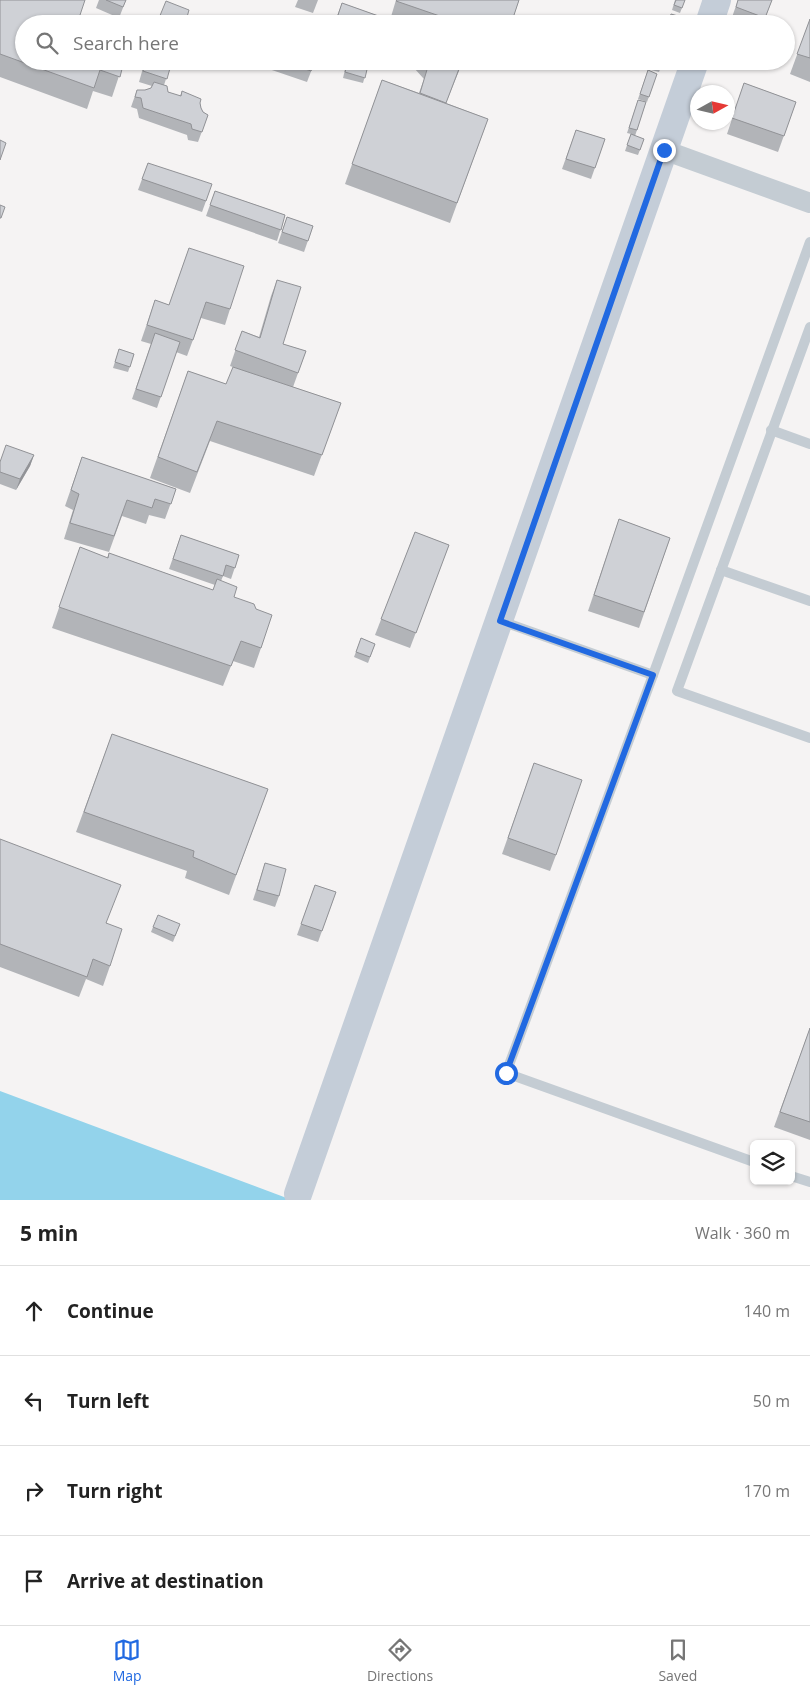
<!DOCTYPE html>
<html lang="en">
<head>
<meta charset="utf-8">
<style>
	:root { --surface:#fff; --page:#f2f2f2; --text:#222; --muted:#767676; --line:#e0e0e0; --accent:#2169e1 }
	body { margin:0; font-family:"Open Sans",sans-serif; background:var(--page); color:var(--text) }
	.controls { position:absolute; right:15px; bottom:15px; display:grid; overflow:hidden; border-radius:8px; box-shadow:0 1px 4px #0004 }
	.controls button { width:45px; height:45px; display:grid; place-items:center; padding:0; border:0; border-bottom:1px solid var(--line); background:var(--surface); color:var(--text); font:25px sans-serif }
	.compass { position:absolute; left:690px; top:85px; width:45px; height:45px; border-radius:50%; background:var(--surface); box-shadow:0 1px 4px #0004; rotate:82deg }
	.stop { position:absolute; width:15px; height:15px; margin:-11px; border:4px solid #2169e1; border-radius:50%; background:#fff }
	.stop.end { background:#2169e1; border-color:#fff; box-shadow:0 1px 5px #0008 }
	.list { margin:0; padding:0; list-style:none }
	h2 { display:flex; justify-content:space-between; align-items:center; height:65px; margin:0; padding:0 20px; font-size:21px }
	h2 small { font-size:16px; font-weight:400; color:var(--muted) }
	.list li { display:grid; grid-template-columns:32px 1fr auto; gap:15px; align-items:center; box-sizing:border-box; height:90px; padding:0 20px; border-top:1px solid var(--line) }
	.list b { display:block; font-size:19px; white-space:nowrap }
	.list em { font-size:16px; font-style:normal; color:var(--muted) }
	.icon { flex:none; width:28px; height:28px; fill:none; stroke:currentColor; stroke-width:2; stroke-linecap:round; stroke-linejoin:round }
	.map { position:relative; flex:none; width:810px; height:1200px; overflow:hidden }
	.search { position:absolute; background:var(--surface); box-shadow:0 1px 4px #0004; left:15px; right:15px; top:15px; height:55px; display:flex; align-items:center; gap:12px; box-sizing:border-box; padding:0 18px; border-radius:28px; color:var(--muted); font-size:19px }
	.sheet { height:425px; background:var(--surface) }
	nav { display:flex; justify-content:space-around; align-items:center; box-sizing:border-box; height:70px; border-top:1px solid var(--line); background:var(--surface); font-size:14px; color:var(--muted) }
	nav a { display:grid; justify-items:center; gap:2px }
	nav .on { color:var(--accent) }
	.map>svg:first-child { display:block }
</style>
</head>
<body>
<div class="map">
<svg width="810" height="1200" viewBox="0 0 810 1200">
	<rect width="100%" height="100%" fill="#f5f3f3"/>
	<path fill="#93d3eb" d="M0,1091L292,1200H0Z"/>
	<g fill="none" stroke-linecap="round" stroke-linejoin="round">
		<g stroke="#c4ccd3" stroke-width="10">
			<path d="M810,327L677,691L810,738"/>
			<path d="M771,430L810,444"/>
			<path d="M721,570L810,601"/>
			<path d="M501,621L653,675"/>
			<path d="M754,1162L506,1073L653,675L810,242"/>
			<path d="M791,1176L810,1182"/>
		</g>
		<path stroke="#c4ccd3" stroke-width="20" d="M664,150L810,203"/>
		<g stroke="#c4cdd8" stroke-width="28">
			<path d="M709,24L717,0"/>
			<path d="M298,1194L695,61"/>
		</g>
	</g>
	<g fill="#b2b4b8">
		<path d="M0,0L77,24L124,61L112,97L93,91L87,109L0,77Z"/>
		<path d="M99,0H126L119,18L96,8Z"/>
		<path d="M298,0H318L313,13L295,7Z"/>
		<path d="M396,0H519L511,24H334L342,3L390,20Z"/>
		<path d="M675,0H685L680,13L672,10Z"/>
		<path d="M738,0H772L763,24H733L730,23Z"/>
		<path d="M810,19V82L790,74Z"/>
		<path d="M145,61H172L164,85L168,92L180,96L182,91L200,103L201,108L203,112L208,115L198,142L188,140L187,135L139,118L137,109L131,107L137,90H145L151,88L152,86L139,82Z"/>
		<path d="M265,61H315L307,82L263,67Z"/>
		<path d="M347,61H369L363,83L343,78Z"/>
		<path d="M390,61H463L446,103L488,119L450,223L345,184L382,80L419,93L424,79L414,68Z"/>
		<path d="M654,61H663L659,72L651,70Z"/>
		<path d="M648,70L657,74L647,102L638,99Z"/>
		<path d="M744,83L796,102L778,152L727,134Z"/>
		<path d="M638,100L646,102L635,136L644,139L638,155L625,151L631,134L627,133Z"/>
		<path d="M576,130L605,139L591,179L562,169Z"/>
		<path d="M148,163L206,201L202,212L138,190Z"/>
		<path d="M215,191L285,215L277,241L206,216Z"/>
		<path d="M287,217L313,226L304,252L278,243Z"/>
		<path d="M189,248L230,309L225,325L201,318L187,356L176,352L157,408L132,399L151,344L141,341L155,300L169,305Z"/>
		<path d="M277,280L283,344L306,351L293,387L341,403L314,476L210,441L190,493L150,478L188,371L226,384L241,370L230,366L242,331L259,337L271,296Z"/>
		<path d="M119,349L134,354L128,372L113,368Z"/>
		<path d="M34,455L30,466L16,490L0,484V462Z"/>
		<path d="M82,457L176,489L165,519L149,515L146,524L122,516L109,552L64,539L73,510L65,506Z"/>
		<path d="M619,519L670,538L639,628L588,611Z"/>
		<path d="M415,532L449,545L410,648L375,635Z"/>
		<path d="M181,535L239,555L231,579L223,576L221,581L234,597L261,648L254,668L233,661L223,686L52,628L80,547L107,558L109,553L213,590L215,585L169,569Z"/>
		<path d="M361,638L375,644L368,663L354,657Z"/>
		<path d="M112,734L268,789L229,895L185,878L187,871L76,832Z"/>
		<path d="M534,763L556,855L550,871L502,854Z"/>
		<path d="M0,839L107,923L110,966L103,986L86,979L79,997L0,967Z"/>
		<path d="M265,863L279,896L275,907L253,900Z"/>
		<path d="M315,885L336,892L318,942L297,935Z"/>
		<path d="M180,924L173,942L151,932L153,927Z"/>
		<path d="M810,1028V1140L774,1127Z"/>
	</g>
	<path fill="#919296" d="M34,455L30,466L16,490L20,479Z"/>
	<g fill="#cfd1d6" stroke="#919296">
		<path d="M0,0H85L77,24H24V61H124L120,77L100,70L94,88L0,54Z"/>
		<path d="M106,0H126L123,7Z"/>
		<path d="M397,0H519L511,24H463L396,1Z"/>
		<path d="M676,0H685L682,8L674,5Z"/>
		<path d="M738,0H772L765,18L736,7Z"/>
		<path d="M166,1L189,10L185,24H158L159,19H162L159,18Z"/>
		<path d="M342,3L401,24H335Z"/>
		<path d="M671,14L678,16L675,24H668Z"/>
		<path d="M810,19V58L797,54Z"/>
		<path d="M146,61H172L167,79L143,71Z"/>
		<path d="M282,61H315L311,71Z"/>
		<path d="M348,61H369L365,78L345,72Z"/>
		<path d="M428,61H462L446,103L420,93L429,63Z"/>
		<path d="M654,61H663L661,67L653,64Z"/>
		<path d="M648,70L657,74L649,97L640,94Z"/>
		<path d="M382,80L488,119L457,203L352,164Z"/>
		<path d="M154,82L167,86L168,92L181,96L182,91L201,99L200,103L201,108L203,112L208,115L202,132L192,129L191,124L143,108L141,98L135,97L137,90H145L151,88Z"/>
		<path d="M744,83L796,102L784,136L732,118Z"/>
		<path d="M638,100L646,102L637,130L629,128Z"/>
		<path d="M576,130L605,139L595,168L566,159Z"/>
		<path d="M631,134L644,139L640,150L627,145Z"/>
		<path d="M0,140L6,143L0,160Z"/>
		<path d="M148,163L212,184L206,201L142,179Z"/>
		<path d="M215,191L285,215L281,230L210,205Z"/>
		<path d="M0,205L5,207L1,218H0Z"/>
		<path d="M287,217L313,226L308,241L282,232Z"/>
		<path d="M189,248L244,266L230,309L206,302L193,340L147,325L155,300L169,305Z"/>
		<path d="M277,280L301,287L283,344L306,351L298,373L235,350L242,331L260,338Z"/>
		<path d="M155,333L180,342L161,397L136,389Z"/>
		<path d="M119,349L134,354L130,367L115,362Z"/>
		<path d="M233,367L341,403L322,455L217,421L197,472L158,457L188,371L226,384Z"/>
		<path d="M6,445L34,455L20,479L0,472V462Z"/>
		<path d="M82,457L176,489L171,504L155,499L152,508L127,500L114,536L70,523L79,494L71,490Z"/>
		<path d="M619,519L670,538L644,612L594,595Z"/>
		<path d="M415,532L449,545L416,633L381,619Z"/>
		<path d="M181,535L239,555L235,568L226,565L223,576L173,559Z"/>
		<path d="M80,547L108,558L109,553L213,590L217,579L237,587L234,597L254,604L256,609L272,615L261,648L241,641L231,666L59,607Z"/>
		<path d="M361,638L375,644L370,657L356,652Z"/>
		<path d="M112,734L268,789L236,875L193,857L194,851L84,812Z"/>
		<path d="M534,763L582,780L556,855L508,838Z"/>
		<path d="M0,839L121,885L106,923L122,929L110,966L93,959L87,977L0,944Z"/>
		<path d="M265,863L286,869L279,896L257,890Z"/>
		<path d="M315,885L336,892L322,931L301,924Z"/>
		<path d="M158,915L180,924L175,936L153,927Z"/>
		<path d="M810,1028V1122L780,1112Z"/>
	</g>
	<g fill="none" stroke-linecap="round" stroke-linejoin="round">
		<path stroke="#2169e1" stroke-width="6" d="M506,1073L653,675L500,621L664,150"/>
	</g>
</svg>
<div class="controls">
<button><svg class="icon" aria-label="layers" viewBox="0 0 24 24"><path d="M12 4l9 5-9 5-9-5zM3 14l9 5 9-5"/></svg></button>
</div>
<svg class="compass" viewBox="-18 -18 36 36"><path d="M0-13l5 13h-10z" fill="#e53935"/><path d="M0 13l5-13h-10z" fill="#767676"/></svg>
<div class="stop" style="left:506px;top:1073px"></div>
<div class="stop end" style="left:664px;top:150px"></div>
<div class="search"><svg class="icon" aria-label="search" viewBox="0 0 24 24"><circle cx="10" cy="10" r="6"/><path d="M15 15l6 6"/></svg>Search here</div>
</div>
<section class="sheet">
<h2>5 min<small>Walk · 360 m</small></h2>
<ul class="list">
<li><svg class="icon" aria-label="ahead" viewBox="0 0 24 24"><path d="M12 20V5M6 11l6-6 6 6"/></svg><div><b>Continue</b></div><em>140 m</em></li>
<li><svg class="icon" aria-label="left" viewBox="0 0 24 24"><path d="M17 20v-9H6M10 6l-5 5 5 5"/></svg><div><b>Turn left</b></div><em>50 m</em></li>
<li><svg class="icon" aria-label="right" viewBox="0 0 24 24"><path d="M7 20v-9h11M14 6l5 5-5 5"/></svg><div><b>Turn right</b></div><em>170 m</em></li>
<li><svg class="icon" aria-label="arrive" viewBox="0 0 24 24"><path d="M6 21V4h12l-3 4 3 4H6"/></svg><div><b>Arrive at destination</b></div></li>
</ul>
</section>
<nav>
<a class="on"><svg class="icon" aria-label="map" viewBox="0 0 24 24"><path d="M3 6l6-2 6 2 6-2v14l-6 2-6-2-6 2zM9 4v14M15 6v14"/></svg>Map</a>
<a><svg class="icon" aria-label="directions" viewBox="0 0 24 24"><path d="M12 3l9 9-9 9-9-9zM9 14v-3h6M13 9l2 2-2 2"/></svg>Directions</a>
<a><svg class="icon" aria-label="saved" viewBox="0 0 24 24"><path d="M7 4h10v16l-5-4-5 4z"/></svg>Saved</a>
</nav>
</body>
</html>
